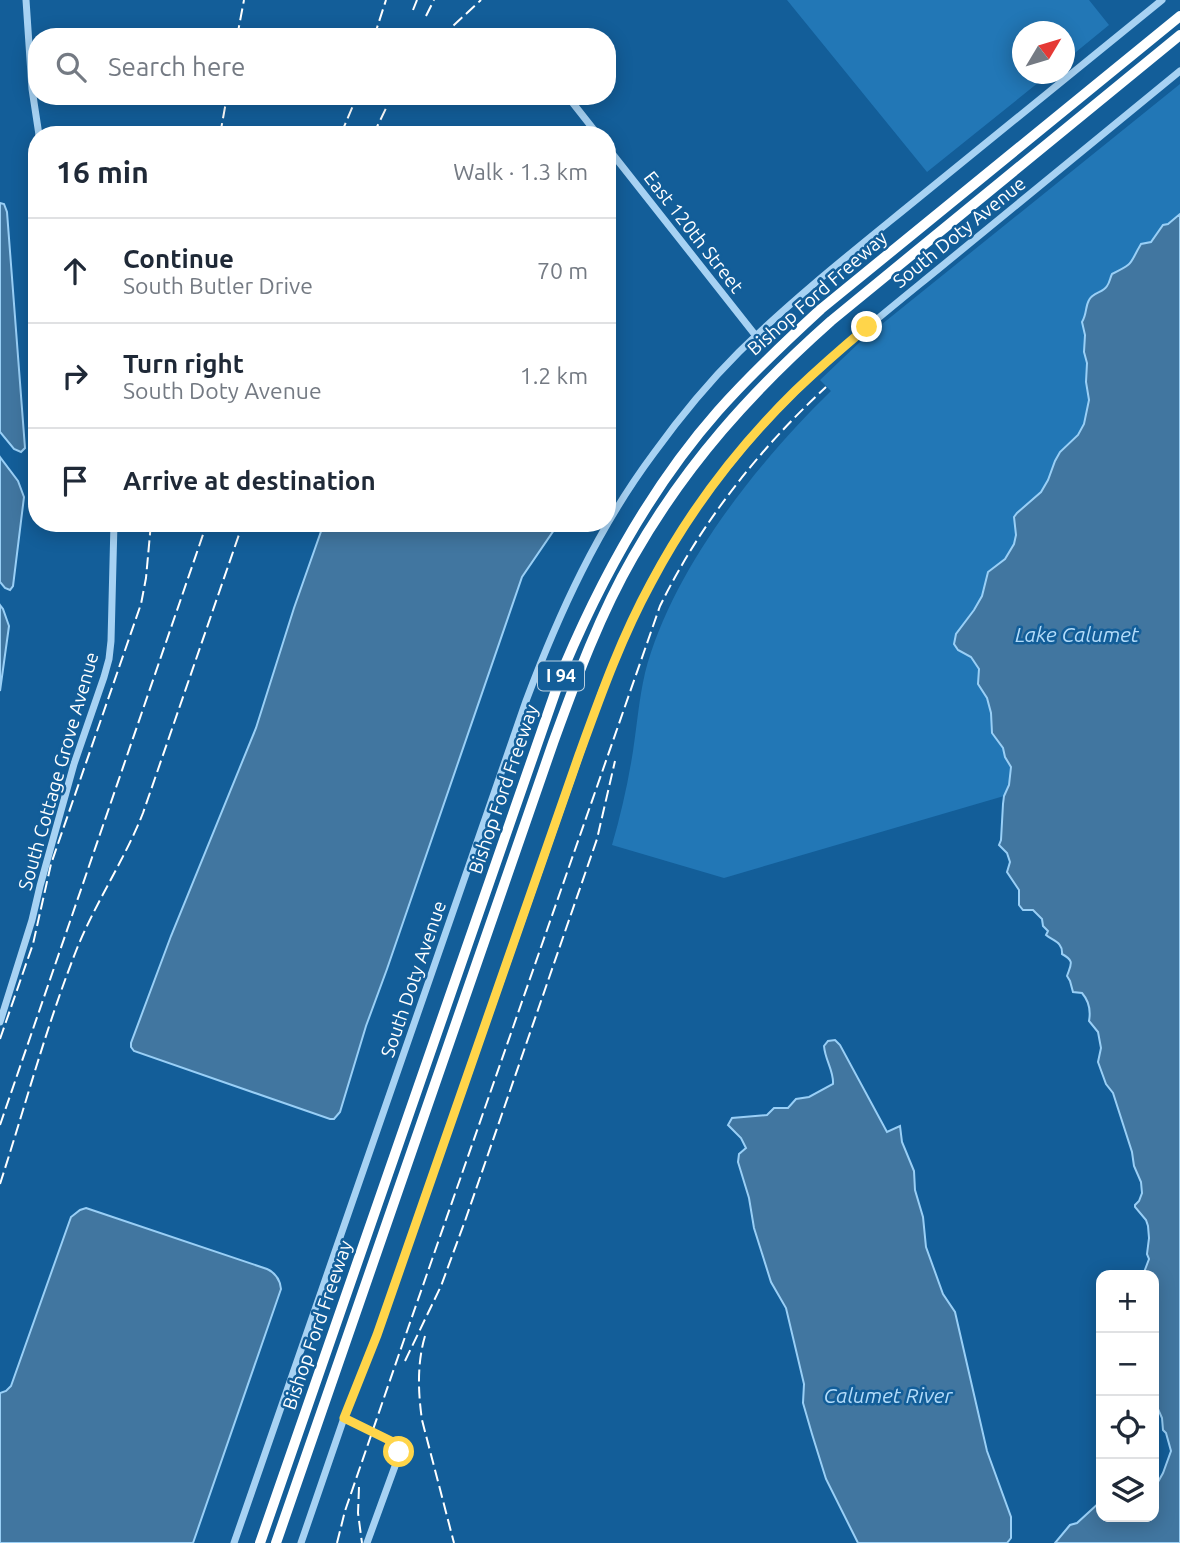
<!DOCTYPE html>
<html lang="en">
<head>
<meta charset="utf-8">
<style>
	:root { --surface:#fff; --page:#f2f2f3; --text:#1f2937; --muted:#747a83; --line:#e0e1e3 }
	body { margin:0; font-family:Ubuntu,sans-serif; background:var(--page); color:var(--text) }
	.controls { position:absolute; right:21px; bottom:21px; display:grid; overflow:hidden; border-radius:14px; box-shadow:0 4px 18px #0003 }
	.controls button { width:63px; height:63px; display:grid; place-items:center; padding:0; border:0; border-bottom:2px solid var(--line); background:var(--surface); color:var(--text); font:35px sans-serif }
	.compass { position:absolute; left:1012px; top:21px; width:63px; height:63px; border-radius:50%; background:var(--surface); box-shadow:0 4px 18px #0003; rotate:52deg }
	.stop { position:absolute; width:21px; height:21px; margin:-16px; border:5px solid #ffd54a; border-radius:50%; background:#fff }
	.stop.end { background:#ffd54a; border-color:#fff; box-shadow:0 2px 7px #0008 }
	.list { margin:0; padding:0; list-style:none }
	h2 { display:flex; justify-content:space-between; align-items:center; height:91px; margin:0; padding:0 28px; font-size:30px }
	h2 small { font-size:23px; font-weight:400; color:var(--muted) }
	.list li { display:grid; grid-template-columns:46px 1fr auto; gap:21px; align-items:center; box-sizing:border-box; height:105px; padding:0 28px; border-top:2px solid var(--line) }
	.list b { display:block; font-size:26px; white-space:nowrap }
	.list p { margin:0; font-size:23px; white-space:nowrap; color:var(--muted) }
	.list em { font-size:23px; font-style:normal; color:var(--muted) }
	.icon { flex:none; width:38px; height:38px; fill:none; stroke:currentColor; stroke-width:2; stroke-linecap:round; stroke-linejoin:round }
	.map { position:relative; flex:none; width:1180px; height:1543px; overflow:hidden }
	.search { position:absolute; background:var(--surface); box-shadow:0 4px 18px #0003; left:28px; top:28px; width:588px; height:77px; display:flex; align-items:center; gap:18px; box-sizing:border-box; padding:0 24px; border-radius:28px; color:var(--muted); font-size:26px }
	.panel { position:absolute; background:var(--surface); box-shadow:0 4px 18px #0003; left:28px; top:126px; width:588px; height:406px; border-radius:28px }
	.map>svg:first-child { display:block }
</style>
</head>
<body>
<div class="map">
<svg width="1180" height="1543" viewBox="0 0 1180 1543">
	<rect width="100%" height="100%" fill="#135e99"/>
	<g fill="#2277b6">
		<path d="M787,0H1089L1109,25L1065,61L1064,32H1023V74H1049L927,172Z"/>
		<path d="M1180,84V214L1168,224L1163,225L1151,242L1138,247L1134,259L1128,266L1116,272L1103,290L1093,294L1087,305L1086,314L1082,322L1085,335L1084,352L1087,363L1086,382L1089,400L1084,424L1078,435L1060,452L1055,461L1048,480L1041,492L1017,513L1016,535L1014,544L1005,559L988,572L982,596L974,610L956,635L958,650L971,657L979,669L978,684L987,698L991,713L992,733L1003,748L1005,757L1011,767L1009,785L1004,796L724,878L612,845C621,814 628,783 633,751C637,725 639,699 645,673C671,571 757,463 831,391L820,380L861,341Z"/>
	</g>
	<g fill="#4176a0" stroke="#99cff6" stroke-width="2">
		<path d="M0,203L4,204L7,212L25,448L21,452L14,449L0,432Z"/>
		<path d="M1180,214V1543H1055L1070,1525L1077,1523L1101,1501V1517H1154V1489L1163,1473L1171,1451L1166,1433L1163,1430L1162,1418L1154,1400V1275H1143L1149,1259L1147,1254L1149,1238L1148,1226L1146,1220L1135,1207V1205L1139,1201L1142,1193L1141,1182L1134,1166L1132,1152L1113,1093L1106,1084L1098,1062L1101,1048L1098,1032L1089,1021C1091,1010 1089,1001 1082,993L1073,992L1070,981L1067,976C1071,964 1075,961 1062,954C1063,942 1053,941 1046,935L1048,931L1043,926L1042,919L1033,910H1023L1019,905V890L1007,872L1010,862L1007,853L999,845L1001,840L1003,804L1004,796L1009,785L1011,767L1005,757L1003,748L992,733L991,713L987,698L978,684L979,669L971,657L958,650L954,644L956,634L974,610L982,596L988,572L1005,559L1014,544L1016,535L1014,517L1017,513L1041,492L1048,480L1055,461L1060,452L1078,435L1084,424L1089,400L1086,382L1087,363L1084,352L1085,335L1082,322C1087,314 1085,307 1089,300C1093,292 1103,293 1107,286C1110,282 1110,278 1112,274C1135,263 1129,264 1141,244L1151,242L1163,225L1168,224Z"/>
		<path d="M0,457L18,481L24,497L13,586L10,590L5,588L0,582Z"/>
		<path d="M324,523H556L554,530L522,577L387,969L366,1026L340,1112L334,1119H330L134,1051L131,1047V1043L171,936L256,728L294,608Z"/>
		<path d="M0,605L3,609L9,626L0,691Z"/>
		<path d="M835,1040L840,1045L887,1132L900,1126L902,1142L914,1171L915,1190L923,1217L926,1247L943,1294L955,1312L987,1451L1011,1517V1538L1007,1543H858L826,1479L812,1434L803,1403L804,1384L786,1308L771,1282L754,1228L749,1198L738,1162L739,1154L746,1148L741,1138L728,1125L732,1118L767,1115L774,1108H788L796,1099L809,1097L833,1084C834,1071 825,1060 824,1046L828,1041Z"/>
		<path d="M86,1208L267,1269C276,1273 280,1279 281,1289L193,1543H0V1393L6,1391L11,1386L71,1217L80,1210Z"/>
	</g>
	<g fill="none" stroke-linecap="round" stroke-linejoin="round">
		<g stroke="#a7d2f3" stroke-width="7">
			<path d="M26,0L32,89L39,135"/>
			<path d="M572,102L598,135"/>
			<path d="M607,147L756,336"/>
			<path d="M0,1022L32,920L40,886L74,764L104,677L109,659L111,641L114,523"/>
			<path d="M344,1418L393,1442L399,1449L398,1458L367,1543"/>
			<path d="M234,1543L526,701C559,613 598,528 654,453C680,417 708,383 739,352C795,297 856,249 916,200C998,134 1080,67 1162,0"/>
			<path d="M301,1543L344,1418L377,1335L602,691C617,655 632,619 650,584C678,531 714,481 753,436C809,372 876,320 942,266C1021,201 1101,136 1180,71"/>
		</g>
		<g stroke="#fff" stroke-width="10">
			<path d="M260,1543L564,667C603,575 651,487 718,411C750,375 785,342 821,309L1180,16"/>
			<path d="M276,1543L553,743C576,680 599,616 633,557C686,464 751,392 831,321L1180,35"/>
		</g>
		<g stroke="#fff" stroke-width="2" stroke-dasharray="12 5" stroke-linecap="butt">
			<path d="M413,10L417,0"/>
			<path d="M426,16L434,0"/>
			<path d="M237,37L244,0"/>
			<path d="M374,37L386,0"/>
			<path d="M441,37L481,0"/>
			<path d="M341,134L357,96"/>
			<path d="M220,135L227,96"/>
			<path d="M373,135L392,96"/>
			<path d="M0,1039L33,944L51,864L141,604L146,578L151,523"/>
			<path d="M0,1125L207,523"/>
			<path d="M0,1184C25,1107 46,1027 76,951C95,903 124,861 143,813L243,523"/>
			<path d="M425,1336C417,1363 418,1392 422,1420L454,1543"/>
			<path d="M405,1361L441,1286L465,1221L597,839L615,761"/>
			<path d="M359,1487L358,1513L362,1543"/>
			<path d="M337,1543L345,1511L398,1357L660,606C700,524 759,449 826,387"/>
		</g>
	</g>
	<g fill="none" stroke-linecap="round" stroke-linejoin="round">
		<path stroke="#ffd54a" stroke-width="9" d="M399,1452V1449L393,1442L344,1418L377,1335L579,755C600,697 621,638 651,583C688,513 738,447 795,391C818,369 842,348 867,327"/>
	</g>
	<g text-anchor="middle" stroke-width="5" stroke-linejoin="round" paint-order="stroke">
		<rect fill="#135e99" stroke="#b8cfe0" stroke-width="2" x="538" y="661.5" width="46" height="29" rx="5"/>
		<g font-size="18" font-weight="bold" fill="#fff">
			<text x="561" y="682">I 94</text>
		</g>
		<g font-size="19" fill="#fff" stroke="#135e99">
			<text transform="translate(694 232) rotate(52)" y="7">East 120th Street</text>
			<text transform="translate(959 232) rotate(-39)" y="7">South Doty Avenue</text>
			<text transform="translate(817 293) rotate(-41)" y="7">Bishop Ford Freeway</text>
			<text transform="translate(58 771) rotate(-74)" y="7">South Cottage Grove Avenue</text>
			<text transform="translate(503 789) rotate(-71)" y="7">Bishop Ford Freeway</text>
			<text transform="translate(413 979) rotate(-71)" y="7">South Doty Avenue</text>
			<text transform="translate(317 1325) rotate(-71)" y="7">Bishop Ford Freeway</text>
		</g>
		<g font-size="21" font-style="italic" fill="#b3dcfa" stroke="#135e99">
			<text x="1077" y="642">Lake Calumet</text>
			<text x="888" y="1403">Calumet River</text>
		</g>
	</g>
</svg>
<div class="controls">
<button>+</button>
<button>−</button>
<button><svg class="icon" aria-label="locate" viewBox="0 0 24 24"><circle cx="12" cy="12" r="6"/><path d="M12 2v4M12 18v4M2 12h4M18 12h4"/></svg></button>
<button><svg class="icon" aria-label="layers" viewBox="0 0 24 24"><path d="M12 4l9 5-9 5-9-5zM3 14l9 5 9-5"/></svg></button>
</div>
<svg class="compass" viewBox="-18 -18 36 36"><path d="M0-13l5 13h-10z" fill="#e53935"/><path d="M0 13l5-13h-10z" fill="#747a83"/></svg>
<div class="stop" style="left:399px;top:1452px"></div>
<div class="stop end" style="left:867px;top:327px"></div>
<div class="search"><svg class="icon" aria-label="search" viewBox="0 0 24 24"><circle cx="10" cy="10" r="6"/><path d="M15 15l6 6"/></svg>Search here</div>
<section class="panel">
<h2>16 min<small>Walk · 1.3 km</small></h2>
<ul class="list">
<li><svg class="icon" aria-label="ahead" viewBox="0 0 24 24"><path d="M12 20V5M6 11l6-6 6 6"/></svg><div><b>Continue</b><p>South Butler Drive</p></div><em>70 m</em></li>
<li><svg class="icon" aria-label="right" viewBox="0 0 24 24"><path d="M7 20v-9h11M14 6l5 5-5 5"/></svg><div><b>Turn right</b><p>South Doty Avenue</p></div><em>1.2 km</em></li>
<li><svg class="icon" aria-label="arrive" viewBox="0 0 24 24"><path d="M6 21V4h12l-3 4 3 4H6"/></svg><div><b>Arrive at destination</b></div></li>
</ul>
</section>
</div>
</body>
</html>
